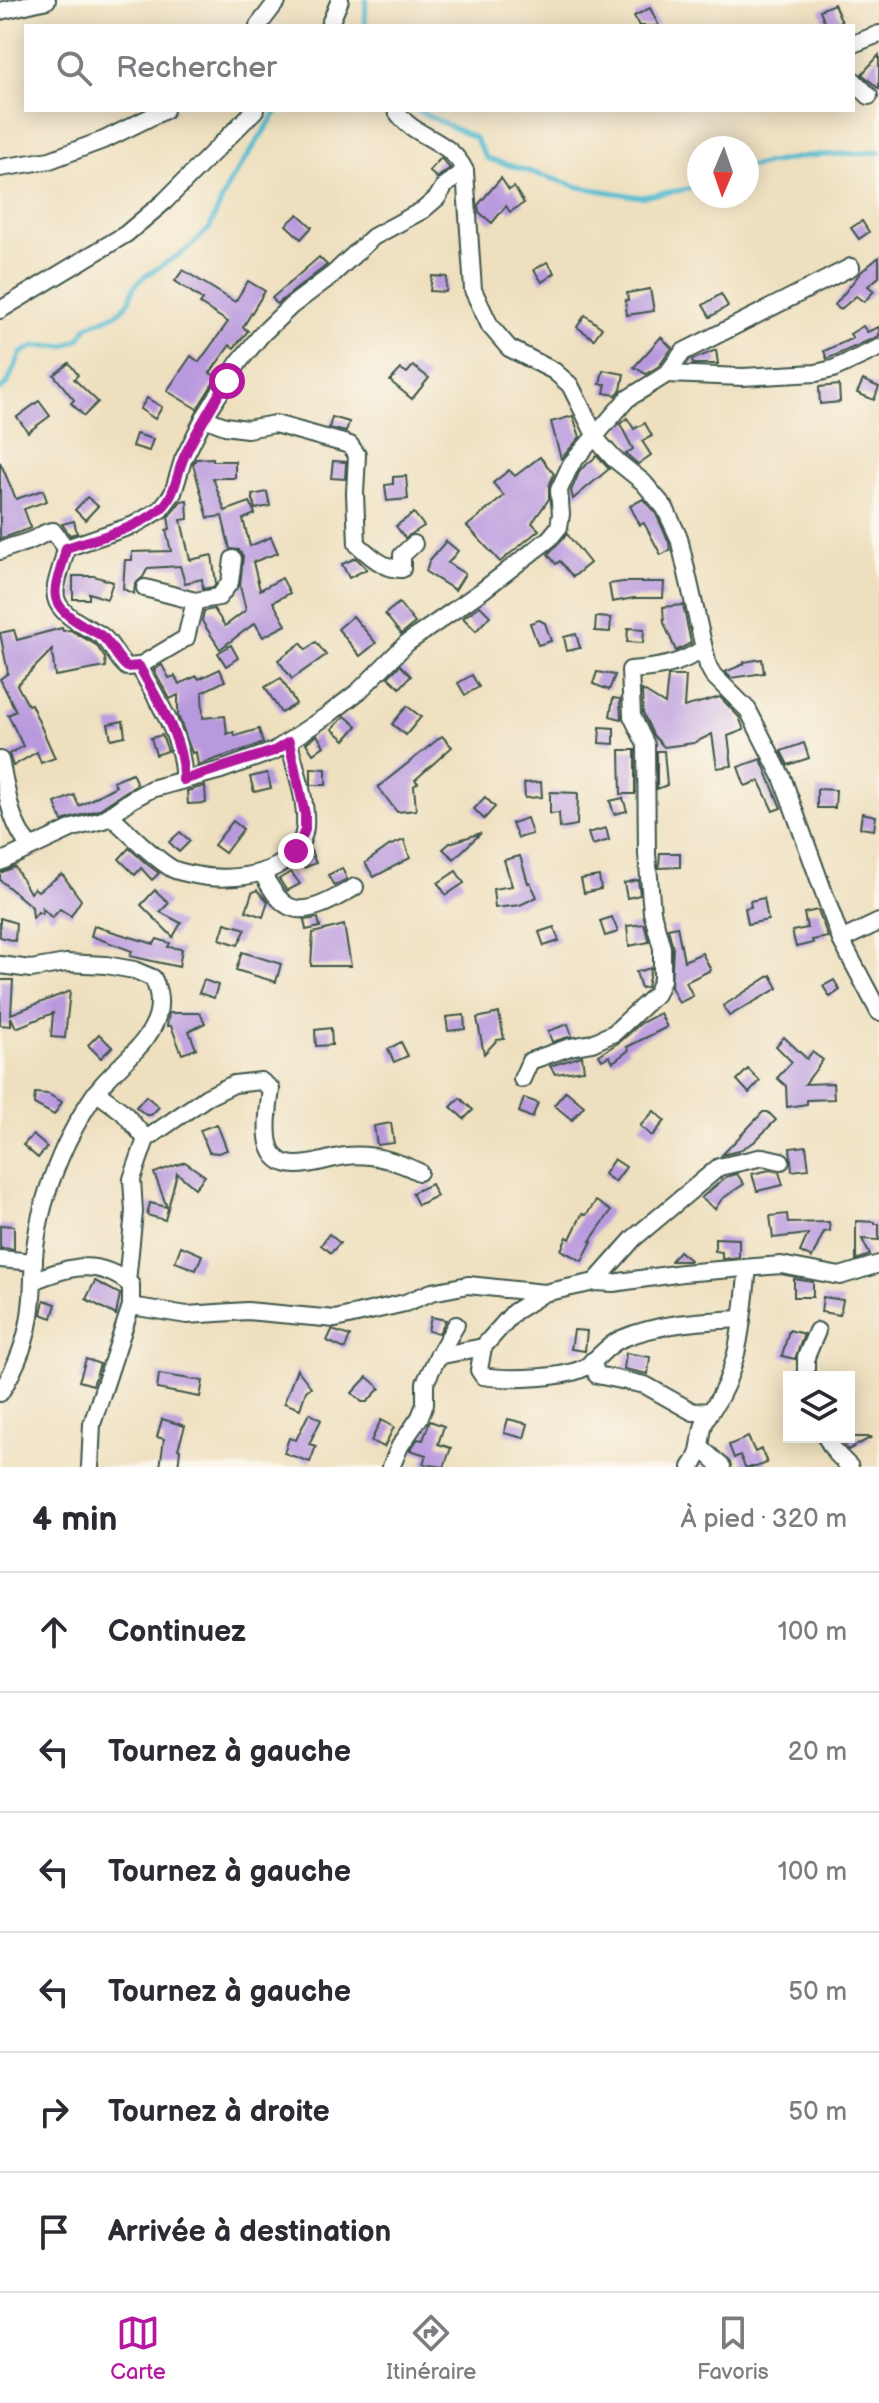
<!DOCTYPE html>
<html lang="fr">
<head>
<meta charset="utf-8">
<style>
	:root { --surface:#fff; --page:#f2f2f3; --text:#2b2b33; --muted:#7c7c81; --line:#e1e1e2; --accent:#b5179e }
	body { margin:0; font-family:"Balsamiq Sans",sans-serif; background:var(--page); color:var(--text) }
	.controls { position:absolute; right:24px; bottom:24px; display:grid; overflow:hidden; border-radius:0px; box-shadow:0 4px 20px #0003 }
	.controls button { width:72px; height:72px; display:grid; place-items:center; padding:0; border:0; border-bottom:2px solid var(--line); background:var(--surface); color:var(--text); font:40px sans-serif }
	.compass { position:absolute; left:687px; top:136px; width:72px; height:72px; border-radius:50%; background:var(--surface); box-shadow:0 4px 20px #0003; rotate:182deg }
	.stop { position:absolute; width:24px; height:24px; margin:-18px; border:6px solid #b5179e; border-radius:50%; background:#fff }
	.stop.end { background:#b5179e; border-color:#fff; box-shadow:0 2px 8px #0008 }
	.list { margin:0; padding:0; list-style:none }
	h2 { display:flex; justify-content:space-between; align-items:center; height:104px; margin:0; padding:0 32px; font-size:34px }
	h2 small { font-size:26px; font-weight:400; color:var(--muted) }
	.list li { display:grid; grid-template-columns:52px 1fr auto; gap:24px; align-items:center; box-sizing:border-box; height:120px; padding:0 32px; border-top:2px solid var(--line) }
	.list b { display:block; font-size:30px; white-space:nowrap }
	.list em { font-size:26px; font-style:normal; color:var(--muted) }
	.icon { flex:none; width:44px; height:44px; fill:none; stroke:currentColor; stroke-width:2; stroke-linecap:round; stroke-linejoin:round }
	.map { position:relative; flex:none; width:879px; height:1467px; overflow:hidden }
	.search { position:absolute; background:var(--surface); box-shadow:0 4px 20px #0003; left:24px; right:24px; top:24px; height:88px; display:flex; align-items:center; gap:20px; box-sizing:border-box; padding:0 28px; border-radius:0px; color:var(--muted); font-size:30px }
	.sheet { height:824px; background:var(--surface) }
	nav { display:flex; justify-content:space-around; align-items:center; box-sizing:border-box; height:112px; border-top:2px solid var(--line); background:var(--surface); font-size:22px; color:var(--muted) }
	nav a { display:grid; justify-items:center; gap:4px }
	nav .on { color:var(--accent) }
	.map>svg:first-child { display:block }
</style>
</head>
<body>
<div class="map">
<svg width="879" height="1467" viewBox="0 0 879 1467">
	<rect width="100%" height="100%" fill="#fbf7ec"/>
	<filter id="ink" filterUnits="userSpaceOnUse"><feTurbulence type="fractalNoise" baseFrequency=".0125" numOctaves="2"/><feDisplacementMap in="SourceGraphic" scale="16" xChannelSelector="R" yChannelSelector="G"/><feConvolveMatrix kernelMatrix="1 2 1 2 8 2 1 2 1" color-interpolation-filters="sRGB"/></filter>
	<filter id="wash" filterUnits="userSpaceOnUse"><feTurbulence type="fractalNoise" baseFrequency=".006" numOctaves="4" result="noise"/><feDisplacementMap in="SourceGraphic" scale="32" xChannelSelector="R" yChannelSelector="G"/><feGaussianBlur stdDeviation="1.8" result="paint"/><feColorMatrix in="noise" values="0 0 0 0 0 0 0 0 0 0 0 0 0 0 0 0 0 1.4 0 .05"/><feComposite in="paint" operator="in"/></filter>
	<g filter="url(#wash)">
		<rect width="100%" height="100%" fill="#eedfbe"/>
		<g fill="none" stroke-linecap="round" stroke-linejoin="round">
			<g stroke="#54bbd1" stroke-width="5">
				<path d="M365,26L366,0"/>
				<path d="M416,110L475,138L486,158L579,187L641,197L699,187"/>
				<path d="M747,167L807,156L879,152"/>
				<path d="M0,390L7,384L21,353L35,346H65L79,339L88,326L118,313L129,302L134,287L145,276L185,251L209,229L229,184L278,110"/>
			</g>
		</g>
		<g id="blocks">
			<g fill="#b999de">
				<path d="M834,4L842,22L826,26L820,10Z"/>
				<path d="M650,8L659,26H639L634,16Z"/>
				<path d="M879,55V89L862,74Z"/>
				<path d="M441,158L450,168L437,178L429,171Z"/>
				<path d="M501,178L509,190L514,187L524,203L510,212L506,206L492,223L479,212L478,205Z"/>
				<path d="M298,214L312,227L301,239L286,225Z"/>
				<path d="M862,221L869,232L859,239L851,228Z"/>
				<path d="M319,257L327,265L277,304L272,298Z"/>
				<path d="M879,257V277L868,286L874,291L864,302L856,296L840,310L835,305L861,272Z"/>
				<path d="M547,262L555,273L542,282L534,270Z"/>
				<path d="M183,270L235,302L248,281L265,291L243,327L248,331L234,348L230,345L210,373L217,377L197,409L167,391L191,356L199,362L228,322L200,304L203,300L175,281Z"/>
				<path d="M432,276L447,277L446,292L430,291Z"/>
				<path d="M650,289L654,311L627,315L625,300H628L627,293Z"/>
				<path d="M721,294L728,306L710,317L703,305Z"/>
				<path d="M585,315L602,328L594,339L577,327Z"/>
				<path d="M863,326L867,332L879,327V336L827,359L824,351L853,338L850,334Z"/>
				<path d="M661,337L672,348L659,366L646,374L634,367Z"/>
				<path d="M716,350L718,364H693L692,360Z"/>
				<path d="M69,363L78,375L74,379L98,402L84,416L71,403L74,400L54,375Z"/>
				<path d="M413,366L429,378L412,399L390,381L401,369L407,373Z"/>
				<path d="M603,370L624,374L621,390L616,395L604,393L606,384H600Z"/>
				<path d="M863,380L879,387L874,400L857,393Z"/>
				<path d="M839,385L840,402L820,404L819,387Z"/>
				<path d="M147,398L162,407L155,419L140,409Z"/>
				<path d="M39,401L50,416L28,432L17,417Z"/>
				<path d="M573,416L580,437L561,459L551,422Z"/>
				<path d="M332,417L349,422L346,432L329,428Z"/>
				<path d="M627,418L634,429L645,423L652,436L642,441L651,455L638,464L626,454L633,449L620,424Z"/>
				<path d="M136,434L153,439L149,451L132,446Z"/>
				<path d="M597,456L609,469L573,499L571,491L580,470Z"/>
				<path d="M540,457L554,474L549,486V499L532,523L539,530L500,562L467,526L504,496L493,483L509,470L515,476Z"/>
				<path d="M213,458V461H235V478H213L225,511L250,502L255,514L243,519L250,546L271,537L278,553L253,562L260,590L282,578L290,593L273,602L286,625L263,637L255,623L220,649L202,621L204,611L214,609L225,626L246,610L240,586L243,556L239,550L230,549L222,516L208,518L193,464L196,459Z"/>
				<path d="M333,461L346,462L345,479L331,478Z"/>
				<path d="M0,462L16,499L43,490L47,501L24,509L31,528L0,539Z"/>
				<path d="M406,476L408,499L387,501L385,485L393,484V477Z"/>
				<path d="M267,492L270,506L255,509L252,495Z"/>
				<path d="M87,497L98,506L85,520L75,510Z"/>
				<path d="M643,499L656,514L669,542L670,550L661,555L644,523L640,525L630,506Z"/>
				<path d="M187,500L188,519L181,520L190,560L212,555L216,583L213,587L203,589L202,579L185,583L180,566L148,568L143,577L135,584L134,594L123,589L125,560H132V552L171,551L166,530L170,529L168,517L181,501Z"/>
				<path d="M414,513L424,526L405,538L396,526Z"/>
				<path d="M74,521L77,533L70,535L62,524Z"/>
				<path d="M567,534L590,563L573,577L560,561L556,564L548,554Z"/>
				<path d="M446,541L458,551L448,563L465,574L455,590L426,572L429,561Z"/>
				<path d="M356,558L367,569L349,578L342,564Z"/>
				<path d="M73,576H94L113,582L107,599L89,593V599H73Z"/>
				<path d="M623,582H664L663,598H634L612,602L609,584Z"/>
				<path d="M399,603L415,623L401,634L385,614Z"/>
				<path d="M683,605L691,643L676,651L664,623L663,607Z"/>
				<path d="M480,606L490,616L476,631L463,618Z"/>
				<path d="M353,616L376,643L360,656L338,629Z"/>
				<path d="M596,617L611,618L610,632L595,631Z"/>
				<path d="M539,620L545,623L551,641L538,645L530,623Z"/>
				<path d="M62,628L63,631L70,630L96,645L105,658L106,667L55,676L52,650L17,685L28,705L31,704L55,758L41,763L37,752L13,766L9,754L23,746L8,715L16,711L0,679L8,673L0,633L14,630L17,640Z"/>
				<path d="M628,628L644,629L643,643L627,642Z"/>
				<path d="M576,634L580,648L567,651L564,637Z"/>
				<path d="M316,642L326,655L292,679L278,660L301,643L306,650Z"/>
				<path d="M231,645L238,658L226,666L218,653Z"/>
				<path d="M762,659L764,673L731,678L725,672L744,664V662Z"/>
				<path d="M162,665L169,678L175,676L179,684L197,676L199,679L220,669L225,681L202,692L203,718L225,716L227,734L234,732L235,736L259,729L263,743L198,765L196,752L192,753L178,715V695L170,699L154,670Z"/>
				<path d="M400,665L411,676L400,688L388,677Z"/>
				<path d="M597,672L615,675L609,690L593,684Z"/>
				<path d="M472,675L479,687L465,695L458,683Z"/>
				<path d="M668,676H686L684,707L720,697L739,717L744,730L728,736L732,766L717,768L712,734L694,743L664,747L653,735L643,713L642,690L665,704Z"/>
				<path d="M281,678L296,704L281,713L265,687Z"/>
				<path d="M613,698L620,699L621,719L610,716Z"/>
				<path d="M407,706L421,717L406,735L392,724Z"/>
				<path d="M345,716L357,726L345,740L332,729Z"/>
				<path d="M123,721L125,736L111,739L108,724Z"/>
				<path d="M600,727L614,728V744L599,743Z"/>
				<path d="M162,735L168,751L156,755L151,738Z"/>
				<path d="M317,735L324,746L313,754L306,743Z"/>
				<path d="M442,736L452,747L415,780L418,783L414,786L416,810L397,812L378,787Z"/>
				<path d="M804,743L809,758L788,765L781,751Z"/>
				<path d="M620,750H635V794H621Z"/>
				<path d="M657,751H664L667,785L657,789Z"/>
				<path d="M761,759L781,808L773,811L759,781L745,786L738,767Z"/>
				<path d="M311,768L326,769V785H311Z"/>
				<path d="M132,773L137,784L98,810L62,821L55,803L74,795L79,806L116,786L113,781Z"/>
				<path d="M267,773L271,788L254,792L250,777Z"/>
				<path d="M541,782L542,797L525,798L524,783Z"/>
				<path d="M205,786L206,803L188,804L187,791Z"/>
				<path d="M817,789L836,790L835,808H817Z"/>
				<path d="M550,792L578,793L577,825L560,828L559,813L550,814Z"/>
				<path d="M485,797L495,807L484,819L474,809Z"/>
				<path d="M623,798L627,811L614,814L610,801Z"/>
				<path d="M862,813L876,816L874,830L860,828Z"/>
				<path d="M527,818L532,834L518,838L512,823Z"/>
				<path d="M233,821L243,829L225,853L214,845Z"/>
				<path d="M606,828L609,840L592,845L588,833Z"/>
				<path d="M180,832L190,841L179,852L169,842Z"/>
				<path d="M481,833L454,859L443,849L450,843Z"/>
				<path d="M404,840L410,858L374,877L365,863L389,846Z"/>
				<path d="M129,848L148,865L159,873L152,880L141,868L135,875L119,859Z"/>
				<path d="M310,849L316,863L304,868L301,860Z"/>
				<path d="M660,853H680V867L659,868Z"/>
				<path d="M520,856L528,883L530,882L537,897L520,905L495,908L493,889L512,886L504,860Z"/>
				<path d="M15,867L30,893L34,888L38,891L62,874L81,900L71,916L60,909L52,918L42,908V914L38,912L33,918L32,907L0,880V873Z"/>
				<path d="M342,868L347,879L334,886L328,875Z"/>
				<path d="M456,871L464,883L446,895L438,883Z"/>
				<path d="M291,872L300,884L287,891L279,879Z"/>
				<path d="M599,876L601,889L584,893L581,879Z"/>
				<path d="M638,880L640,895L627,898L624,883Z"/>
				<path d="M155,890L169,903L160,912L181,923L173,937L141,905Z"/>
				<path d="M257,890L268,902L263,917L246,911L252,893Z"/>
				<path d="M764,898L768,920L748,924L745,908L751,907L750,901Z"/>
				<path d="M818,910L828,937L812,940L813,943L796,947L792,931L807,928L804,913Z"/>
				<path d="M612,917L618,932L605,936L600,921Z"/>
				<path d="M0,918L16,923L15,941L0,937Z"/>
				<path d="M318,918L320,927L306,930L304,920Z"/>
				<path d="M225,923L246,929L238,945L220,939Z"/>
				<path d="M644,924L649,942L629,946L627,926Z"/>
				<path d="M344,925L351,966H311L313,933Z"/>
				<path d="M94,926L154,944L157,939L170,943L168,947L182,949L179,967L130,956L132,951L91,936Z"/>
				<path d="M677,926L684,961L702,953L711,970L686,982L693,996L679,1003L671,987L673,948L668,928Z"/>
				<path d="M554,927L559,941L544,946L539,932Z"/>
				<path d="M242,952L281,964L276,982L236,970Z"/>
				<path d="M651,968L647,987L641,988L636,972Z"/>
				<path d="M771,975L778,988L729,1016L723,1006Z"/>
				<path d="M0,980H13L11,1014L70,991L65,1038L51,1037L53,1013L16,1028L11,1017V1026L0,1025Z"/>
				<path d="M204,980L218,985L214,998L199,993Z"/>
				<path d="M834,980L840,990L830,997L823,986Z"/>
				<path d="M169,1013H200L205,1023L189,1031L196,1049L182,1054L171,1026H167Z"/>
				<path d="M499,1013L504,1039L497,1040L484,1054L477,1018Z"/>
				<path d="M660,1013L667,1027L627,1047L629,1050L613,1062L609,1056L602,1060L599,1055L621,1041L641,1023Z"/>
				<path d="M464,1015L465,1029L448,1031L446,1017Z"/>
				<path d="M568,1024L572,1036L552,1042L548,1031Z"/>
				<path d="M331,1028L332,1045L316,1046L315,1030Z"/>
				<path d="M99,1034L112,1047L101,1058L88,1045Z"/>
				<path d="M784,1037L807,1059L812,1052L823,1060L805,1084L833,1083L834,1099L807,1100V1104L787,1107L786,1086L777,1078L792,1062L776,1046Z"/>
				<path d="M401,1042L408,1056L394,1062L388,1049Z"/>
				<path d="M582,1056L584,1070L555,1074L550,1066Z"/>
				<path d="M748,1069L760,1081L749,1093L737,1080Z"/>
				<path d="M566,1091L584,1106L572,1120L554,1105Z"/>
				<path d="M35,1093L48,1094L62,1102L54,1115L34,1104Z"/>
				<path d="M146,1096L159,1107L151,1115H146L136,1107Z"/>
				<path d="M460,1098L473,1110L464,1119L451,1107Z"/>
				<path d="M524,1098L538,1103L532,1118L519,1112Z"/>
				<path d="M654,1111L665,1121L652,1136L640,1126Z"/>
				<path d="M763,1112H768L776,1120L754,1142L738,1151L722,1155Z"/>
				<path d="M391,1123L394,1143L377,1145L374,1126Z"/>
				<path d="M217,1124L227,1150L218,1153L209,1152L200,1130Z"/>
				<path d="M33,1135L47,1147L38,1158L23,1145Z"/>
				<path d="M806,1146L809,1169L792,1171L790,1148Z"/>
				<path d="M614,1159L626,1167L615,1182L604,1174Z"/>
				<path d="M185,1162L205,1176L195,1188L177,1173L165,1220L147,1215L150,1203L167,1207L154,1173Z"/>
				<path d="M770,1170L779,1172L783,1185L757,1191L752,1174Z"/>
				<path d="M737,1174L744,1184L722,1199L715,1209L701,1198L726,1177Z"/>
				<path d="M431,1184L437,1196L418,1205L412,1193Z"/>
				<path d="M596,1201L611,1211L590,1241H592L582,1261L561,1250L567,1237L570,1239L582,1214L586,1215Z"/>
				<path d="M787,1214L788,1223L829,1222L830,1231L824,1232L812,1258L800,1252L808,1234L773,1238L770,1216Z"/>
				<path d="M856,1221L875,1222V1224H879V1240L862,1239L870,1255L856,1260Z"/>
				<path d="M0,1225L14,1226V1249L0,1248Z"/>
				<path d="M329,1234L340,1243L331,1253L321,1245Z"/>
				<path d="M715,1238L739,1239V1257L722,1259V1252L715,1251Z"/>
				<path d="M181,1246L202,1255L196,1270L175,1262Z"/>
				<path d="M679,1251L690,1260L689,1261H671Z"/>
				<path d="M794,1279L813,1282V1297H794Z"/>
				<path d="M95,1281L120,1294L116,1315L86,1299Z"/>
				<path d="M823,1297L843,1300L840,1315L821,1312Z"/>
				<path d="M44,1300L56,1304L52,1318L41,1314Z"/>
				<path d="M431,1317L446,1320L439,1333L428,1331Z"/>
				<path d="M332,1330L350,1336L345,1349L327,1341Z"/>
				<path d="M574,1330L587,1331L585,1351L571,1349Z"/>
				<path d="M789,1330L804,1334L795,1359L782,1356Z"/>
				<path d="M626,1353L650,1357L648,1374L624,1369Z"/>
				<path d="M86,1359L100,1364L93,1385L79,1381Z"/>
				<path d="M297,1369L311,1387L306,1391L300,1409L284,1403Z"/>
				<path d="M159,1374L203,1381L200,1397L157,1389Z"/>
				<path d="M367,1377L380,1388L367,1402H362L352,1393Z"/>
				<path d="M309,1413L321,1420L309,1444L316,1446L310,1462L284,1453L289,1438L296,1440Z"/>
				<path d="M162,1419L185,1426L178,1449L180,1450L178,1467H160L164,1439L157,1437Z"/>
				<path d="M508,1419L528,1424L524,1438L504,1433Z"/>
				<path d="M381,1420L394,1427L384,1447L371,1441Z"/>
				<path d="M430,1421L444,1426L438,1444L451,1448L444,1467L423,1464L426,1455L410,1450L418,1439L423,1440Z"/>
				<path d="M748,1437L755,1452L761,1449L767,1463L756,1467H745L740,1455L734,1458L729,1445Z"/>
				<path d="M839,1437H872L848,1450Z"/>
			</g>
		</g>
	</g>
	<g filter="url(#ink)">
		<use href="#blocks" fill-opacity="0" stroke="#3e5549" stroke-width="2"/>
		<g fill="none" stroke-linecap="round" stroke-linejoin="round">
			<defs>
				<g id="street">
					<path d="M0,11L47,0"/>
					<path d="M258,26L278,0"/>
					<path d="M329,26L340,0"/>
					<path d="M853,44L879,34"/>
					<path d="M853,80L869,96"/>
					<path d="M396,110C413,139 449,137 465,171L473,290L490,326L509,348L554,371L570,385L598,441L613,458L643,482L665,508L679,538L708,666L713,675L748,710L782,777L841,940L879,1012"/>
					<path d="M0,168L50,160L106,139L165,110"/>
					<path d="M0,310L126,234L165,201L255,110"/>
					<path d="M667,374L683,352L851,267"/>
					<path d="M204,418L225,426L247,429L275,424L350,445L357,455L355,493L357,544C369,555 385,570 402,569V555L414,544"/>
					<path d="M66,548C59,585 40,600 81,624C88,629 96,631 103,637C113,646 116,658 127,667L139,666C157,700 185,740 183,780"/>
					<path d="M0,551C11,546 23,544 34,539C42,536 43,532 53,531L66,548L134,525L160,510L173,493L183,460L204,418L239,362L262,334L291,306L332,275L373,237L423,210L437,198L445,185L465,171"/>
					<path d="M145,588L195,601"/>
					<path d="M139,666L186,638L195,601L219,597L230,582L233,559"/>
					<path d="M0,760C8,793 8,818 29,846"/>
					<path d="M111,816C130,833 149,854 171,868C177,872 187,873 195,875C232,883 300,875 305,827C307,800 295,768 289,742"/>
					<path d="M0,862L73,828L103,820L131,800L151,789L221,770L274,751L328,715L359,691L407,643L483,590L549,539L559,527L561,514L559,490L571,464L627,399L667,374L743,377L816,373L833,369L879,348"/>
					<path d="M262,873C269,885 279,904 293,908C312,914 339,896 355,887"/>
					<path d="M841,940L879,922"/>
					<path d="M0,965L31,969L66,963L106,965L134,970L153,978C176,1025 129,1054 102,1085C88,1101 77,1123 67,1142C52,1174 41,1206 36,1241C32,1263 34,1286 31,1308C28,1338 16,1368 0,1393"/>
					<path d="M522,1079L530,1061L570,1047L592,1043L614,1033L656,994L662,980V948L652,912L647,854L646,745L632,716L630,670C658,668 679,665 703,649"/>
					<path d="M96,1092L123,1112L146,1139"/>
					<path d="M0,1259L34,1262"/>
					<path d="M33,1281C69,1266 98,1258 131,1285V1306L187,1315L247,1311L335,1319L405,1303L432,1292L468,1285L544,1293"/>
					<path d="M127,1282L134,1212L132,1179L146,1139L207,1097L234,1084L261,1081L271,1089C268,1115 257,1165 297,1165C313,1165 330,1158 346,1156C372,1153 397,1161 419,1172"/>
					<path d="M595,1282L634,1238L719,1167L763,1157L781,1161"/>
					<path d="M483,1347L479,1370L483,1376C506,1380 568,1379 587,1366C599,1358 607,1345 621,1339C659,1323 701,1321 742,1319"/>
					<path d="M438,1356L456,1325"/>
					<path d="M592,1361L597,1375L645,1385L693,1412L711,1411C741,1369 742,1317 748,1268"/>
					<path d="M806,1377V1357L817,1331"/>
					<path d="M826,1437L835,1452L850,1467"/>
					<path d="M700,1447L722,1467"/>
					<path d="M90,1467L92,1424L131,1306"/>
					<path d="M391,1467L400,1446L420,1417L425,1404V1383L438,1356L483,1347L514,1312L544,1293L595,1282L613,1283L682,1273L781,1265L840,1276L879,1264"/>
					<path d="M691,1467C706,1449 696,1431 711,1411"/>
				</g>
			</defs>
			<use href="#street" stroke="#3e5549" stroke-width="20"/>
			<use href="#street" stroke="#fff" stroke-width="16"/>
		</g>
	</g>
	<g fill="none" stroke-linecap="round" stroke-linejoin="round" filter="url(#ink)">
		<path stroke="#b5179e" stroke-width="10" d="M227,381C212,406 197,430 184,457C176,475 176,498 158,511C131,531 96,538 66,548C59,585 40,600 81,624C88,629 96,631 103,637C113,646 116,658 127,667L139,666C157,700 185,740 183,780L274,751L289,742L305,814V830L296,851"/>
	</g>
</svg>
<div class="controls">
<button><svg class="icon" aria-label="layers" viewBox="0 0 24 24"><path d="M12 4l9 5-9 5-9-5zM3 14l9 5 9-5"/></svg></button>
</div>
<svg class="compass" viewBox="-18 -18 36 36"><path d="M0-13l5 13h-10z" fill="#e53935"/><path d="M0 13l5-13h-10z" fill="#7c7c81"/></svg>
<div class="stop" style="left:227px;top:381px"></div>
<div class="stop end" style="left:296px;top:851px"></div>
<div class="search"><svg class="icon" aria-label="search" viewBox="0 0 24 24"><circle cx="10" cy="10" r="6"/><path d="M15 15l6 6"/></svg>Rechercher</div>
</div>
<section class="sheet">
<h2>4 min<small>À pied · 320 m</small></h2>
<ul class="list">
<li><svg class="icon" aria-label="ahead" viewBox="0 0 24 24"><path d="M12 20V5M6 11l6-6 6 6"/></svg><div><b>Continuez</b></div><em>100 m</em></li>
<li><svg class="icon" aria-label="left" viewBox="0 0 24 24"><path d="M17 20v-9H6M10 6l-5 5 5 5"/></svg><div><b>Tournez à gauche</b></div><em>20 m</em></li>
<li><svg class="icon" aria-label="left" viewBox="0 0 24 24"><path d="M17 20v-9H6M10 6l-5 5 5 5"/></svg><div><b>Tournez à gauche</b></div><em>100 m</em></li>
<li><svg class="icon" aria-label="left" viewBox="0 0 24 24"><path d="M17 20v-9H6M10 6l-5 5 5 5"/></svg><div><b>Tournez à gauche</b></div><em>50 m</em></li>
<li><svg class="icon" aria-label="right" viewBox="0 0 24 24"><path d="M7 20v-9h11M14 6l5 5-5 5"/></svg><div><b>Tournez à droite</b></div><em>50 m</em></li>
<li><svg class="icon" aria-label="arrive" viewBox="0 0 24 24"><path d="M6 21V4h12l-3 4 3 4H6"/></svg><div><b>Arrivée à destination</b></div></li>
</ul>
</section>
<nav>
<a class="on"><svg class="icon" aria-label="map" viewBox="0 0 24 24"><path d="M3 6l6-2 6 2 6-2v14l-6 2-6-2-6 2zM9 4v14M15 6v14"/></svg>Carte</a>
<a><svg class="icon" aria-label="directions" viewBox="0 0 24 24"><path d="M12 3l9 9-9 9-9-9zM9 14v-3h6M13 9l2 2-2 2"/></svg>Itinéraire</a>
<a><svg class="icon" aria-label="saved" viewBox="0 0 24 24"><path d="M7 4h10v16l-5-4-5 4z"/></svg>Favoris</a>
</nav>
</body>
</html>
